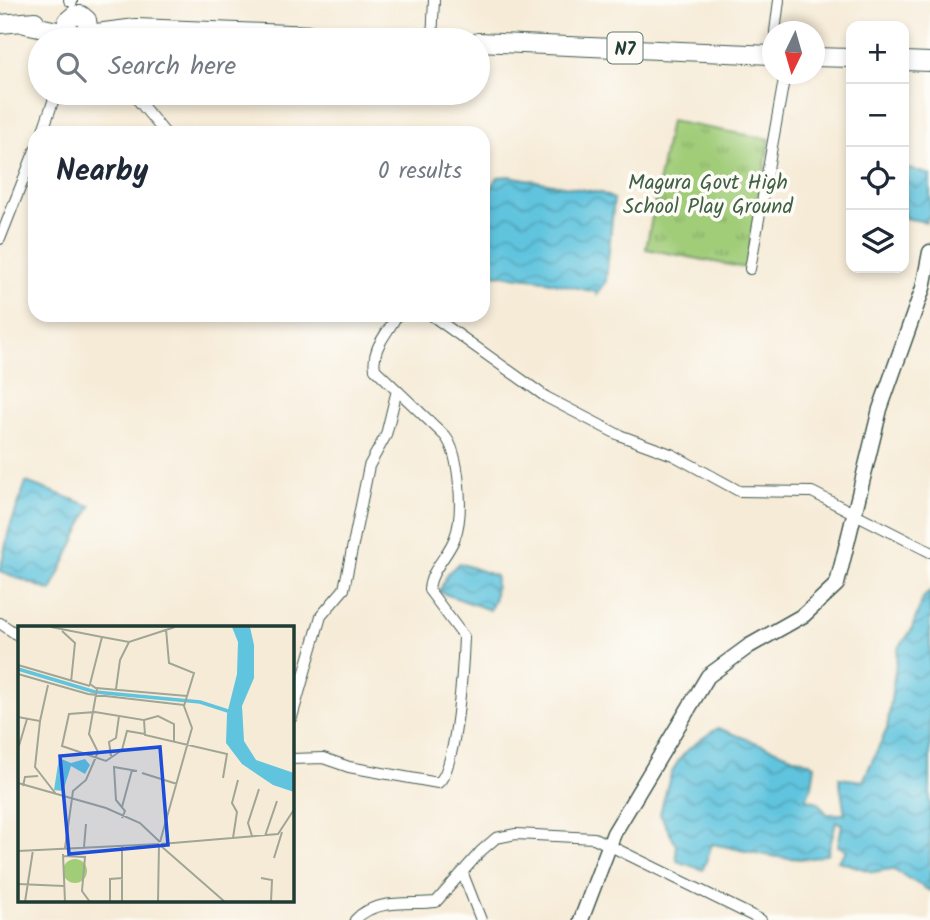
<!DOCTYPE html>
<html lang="en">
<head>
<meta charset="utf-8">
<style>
	:root { --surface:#fff; --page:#f2f2f3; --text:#1f2937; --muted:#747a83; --line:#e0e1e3 }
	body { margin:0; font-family:Kalam,sans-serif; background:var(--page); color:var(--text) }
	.controls { position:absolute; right:21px; top:21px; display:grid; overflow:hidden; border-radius:14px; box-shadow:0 4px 10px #0003 }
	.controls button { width:63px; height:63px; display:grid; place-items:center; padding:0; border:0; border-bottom:2px solid var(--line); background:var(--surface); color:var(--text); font:35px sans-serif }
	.compass { position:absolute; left:762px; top:21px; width:63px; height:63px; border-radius:50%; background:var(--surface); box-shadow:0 4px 10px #0003; rotate:185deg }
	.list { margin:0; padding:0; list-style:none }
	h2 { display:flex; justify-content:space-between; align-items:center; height:91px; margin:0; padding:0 28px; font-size:30px }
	h2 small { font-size:23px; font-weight:400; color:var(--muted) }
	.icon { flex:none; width:38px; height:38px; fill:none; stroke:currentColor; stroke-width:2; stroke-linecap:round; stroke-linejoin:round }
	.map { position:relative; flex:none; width:930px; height:920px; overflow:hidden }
	.search { position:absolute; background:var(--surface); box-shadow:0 4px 10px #0003; left:28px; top:28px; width:462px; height:77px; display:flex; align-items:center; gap:18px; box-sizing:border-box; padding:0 24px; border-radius:38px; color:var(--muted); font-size:26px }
	.panel { position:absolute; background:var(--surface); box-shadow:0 4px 10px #0003; left:28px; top:126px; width:462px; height:196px; border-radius:21px }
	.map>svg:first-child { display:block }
</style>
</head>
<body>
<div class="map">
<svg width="930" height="920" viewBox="0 0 930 920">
	<defs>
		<pattern id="grass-tufts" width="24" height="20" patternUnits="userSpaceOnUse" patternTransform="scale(1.75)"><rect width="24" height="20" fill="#a1cd79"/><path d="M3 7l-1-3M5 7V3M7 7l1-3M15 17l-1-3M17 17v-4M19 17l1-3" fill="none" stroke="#83a864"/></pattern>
		<pattern id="water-waves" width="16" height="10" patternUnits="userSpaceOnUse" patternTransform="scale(1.75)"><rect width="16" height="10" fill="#60c4de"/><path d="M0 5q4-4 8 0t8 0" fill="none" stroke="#4fa0b5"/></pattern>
	</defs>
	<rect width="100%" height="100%" fill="#fdfcf7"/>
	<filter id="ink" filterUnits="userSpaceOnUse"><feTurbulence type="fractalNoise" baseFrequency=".0143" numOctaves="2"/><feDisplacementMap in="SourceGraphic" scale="14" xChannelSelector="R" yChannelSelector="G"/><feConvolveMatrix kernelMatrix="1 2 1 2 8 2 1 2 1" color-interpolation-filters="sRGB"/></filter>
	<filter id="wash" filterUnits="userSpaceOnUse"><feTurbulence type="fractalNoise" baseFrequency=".00686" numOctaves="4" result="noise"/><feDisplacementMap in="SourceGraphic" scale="28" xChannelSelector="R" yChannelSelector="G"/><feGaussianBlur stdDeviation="1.57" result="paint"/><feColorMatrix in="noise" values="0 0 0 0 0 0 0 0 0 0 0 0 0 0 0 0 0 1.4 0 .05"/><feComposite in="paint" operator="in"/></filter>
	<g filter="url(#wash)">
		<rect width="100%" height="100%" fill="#f6ebd7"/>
		<path fill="url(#grass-tufts)" stroke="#608556" stroke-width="2" d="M670,121L770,139L746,268L646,249Z"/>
		<g fill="url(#water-waves)" stroke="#408089" stroke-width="2">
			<path d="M912,169L930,175V215L926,222L904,218V170Z"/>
			<path d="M509,176L601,193L614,199L606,281L597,295L596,292L537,279L483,273C483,243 479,203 498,177Z"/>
			<path d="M26,482L91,506L51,591L0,571L9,530Z"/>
			<path d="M459,563L496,576L495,597L490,610L439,592L448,573Z"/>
			<path d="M930,591V891L892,869L873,872L838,861L847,850L838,846L842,824L836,822L828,853C803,868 742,849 712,844L703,870L677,861L676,845L660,814C672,765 674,756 718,728L815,765L812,786L806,799L818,802L827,814H845L839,778L863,781L887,729L898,649L911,631L923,598Z"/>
		</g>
	</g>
	<g filter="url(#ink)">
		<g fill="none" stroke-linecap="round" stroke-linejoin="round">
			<defs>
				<g id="street">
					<path d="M69,0L72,2"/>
					<path d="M775,32L779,0"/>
					<path d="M432,40L434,0"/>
					<path d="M132,93L165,133"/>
					<path d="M42,133L56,93"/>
					<path d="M0,239L35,150"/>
					<path d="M750,269L785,74"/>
					<path d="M431,315L546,397L619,435L673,455L739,491L812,492L930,552"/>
					<path d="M0,623L19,636"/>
					<path d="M292,717L321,616L344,589L369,466L386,435L397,390"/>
					<path d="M292,759L323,758L349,767L438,783C457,769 463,664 464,637L429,590C430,570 449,555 455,537C464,514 460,454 445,436L375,369C371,348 388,333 397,315"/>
					<path d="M463,874L481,920"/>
					<path d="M355,920C375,898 410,905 436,902L481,851L496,838L516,834L594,838L761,920"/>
				</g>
				<path id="secondary" d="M581,920L614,833L708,676L749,646L804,615L837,584L880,409L923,288L930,252"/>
				<g id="highway">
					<path d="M0,24L35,21"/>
					<path d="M25,24L76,35L83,33L88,27L87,20L81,15H74L67,21V27L73,34"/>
					<path d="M80,35L136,28L438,40"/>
					<path d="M478,42L772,55"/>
					<path d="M814,57L851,58"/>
					<path d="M904,61L930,62"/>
				</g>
			</defs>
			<use href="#street" stroke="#3f574c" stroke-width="12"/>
			<use href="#secondary" stroke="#3f574c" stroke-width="17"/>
			<use href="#highway" stroke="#3f574c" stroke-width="20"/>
			<use href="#street" stroke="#fff" stroke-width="10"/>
			<use href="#secondary" stroke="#fff" stroke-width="14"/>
			<use href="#highway" stroke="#fff" stroke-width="18"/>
		</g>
	</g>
	<g text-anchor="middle" stroke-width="7" stroke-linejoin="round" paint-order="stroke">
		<rect fill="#fdfcf7" stroke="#62766e" stroke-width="2" x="607.5" y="32.5" width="35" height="31" rx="5"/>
		<g font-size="19" font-weight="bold" fill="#1f3d34">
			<text x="625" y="55">N7</text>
		</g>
		<g font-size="21" fill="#406145" stroke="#fdfcf7">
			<text x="708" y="189">Magura Govt High<tspan x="708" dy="24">School Play Ground</tspan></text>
		</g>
	</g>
	<g transform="translate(18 626)">
		<rect width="276" height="276" fill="#f6ebd7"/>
		<path d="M45 245a12 12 0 1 1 24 0a12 12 0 1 1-24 0Z" fill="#a1cd79"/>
		<path d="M214,1H232L236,19V52L224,80L226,115L238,134L276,147V166L255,159L224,138L208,117L209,88L219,48L220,16ZM41,132L53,137L67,133L72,139L67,148L53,140L45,165L36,164Z" fill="#60c4de"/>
		<path fill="none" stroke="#60c4de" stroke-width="3.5" d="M0,43L77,66L182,76L213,86"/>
		<path fill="none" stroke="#a0a596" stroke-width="2" d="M33,1L84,11L72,58L79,63L71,108L80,126L68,154L55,165L47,222M44,5L57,17L53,56M84,11L111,16L157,1M0,39L72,60M0,48L70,68L166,79M78,62L169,70M98,63L102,34L111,16M0,91L22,95L17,141L38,168M126,94L140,90L156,98V116M22,95L30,59M127,108L109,105L104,124L88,135L44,120L51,88L77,86L126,94L127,109L209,128L205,152M0,123L9,93M93,130L91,116L98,112L101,90M124,147L159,158M0,157L88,182L122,197L142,216M5,160L7,151L20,150M104,181L114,144M104,192L107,185L98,174L96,141L119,145M234,210L230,197L241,163M247,210L259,175M215,212L219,186L214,177L220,154M142,216L174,102L166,80L176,47L151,37L148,3M143,218L260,208L277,182M143,220L207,276M66,221L68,198M0,225L141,218M45,228L47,276M45,230L67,231L64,265L72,276M256,232L264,206M243,252L254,254L253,276M0,258L46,260M7,276L15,224M92,276V253L105,252M104,276V219M140,276L141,218"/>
		<path fill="#1d4ed8" fill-opacity="0.15" stroke="#1d4ed8" stroke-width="3.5" d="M142,121L150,219L51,228L42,130Z"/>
		<rect width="276" height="276" fill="none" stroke="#1f3d34" stroke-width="3.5"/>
	</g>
</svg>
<div class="controls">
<button>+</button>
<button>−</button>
<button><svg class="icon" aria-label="locate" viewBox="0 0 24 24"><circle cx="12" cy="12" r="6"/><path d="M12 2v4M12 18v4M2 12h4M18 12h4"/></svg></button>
<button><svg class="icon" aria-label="layers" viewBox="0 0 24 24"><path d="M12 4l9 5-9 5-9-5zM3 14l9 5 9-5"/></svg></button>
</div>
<svg class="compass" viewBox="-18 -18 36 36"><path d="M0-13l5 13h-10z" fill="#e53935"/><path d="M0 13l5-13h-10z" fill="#747a83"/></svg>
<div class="search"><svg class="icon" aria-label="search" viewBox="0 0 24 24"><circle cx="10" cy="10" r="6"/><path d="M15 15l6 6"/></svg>Search here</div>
<section class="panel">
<h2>Nearby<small>0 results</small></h2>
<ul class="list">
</ul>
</section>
</div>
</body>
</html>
